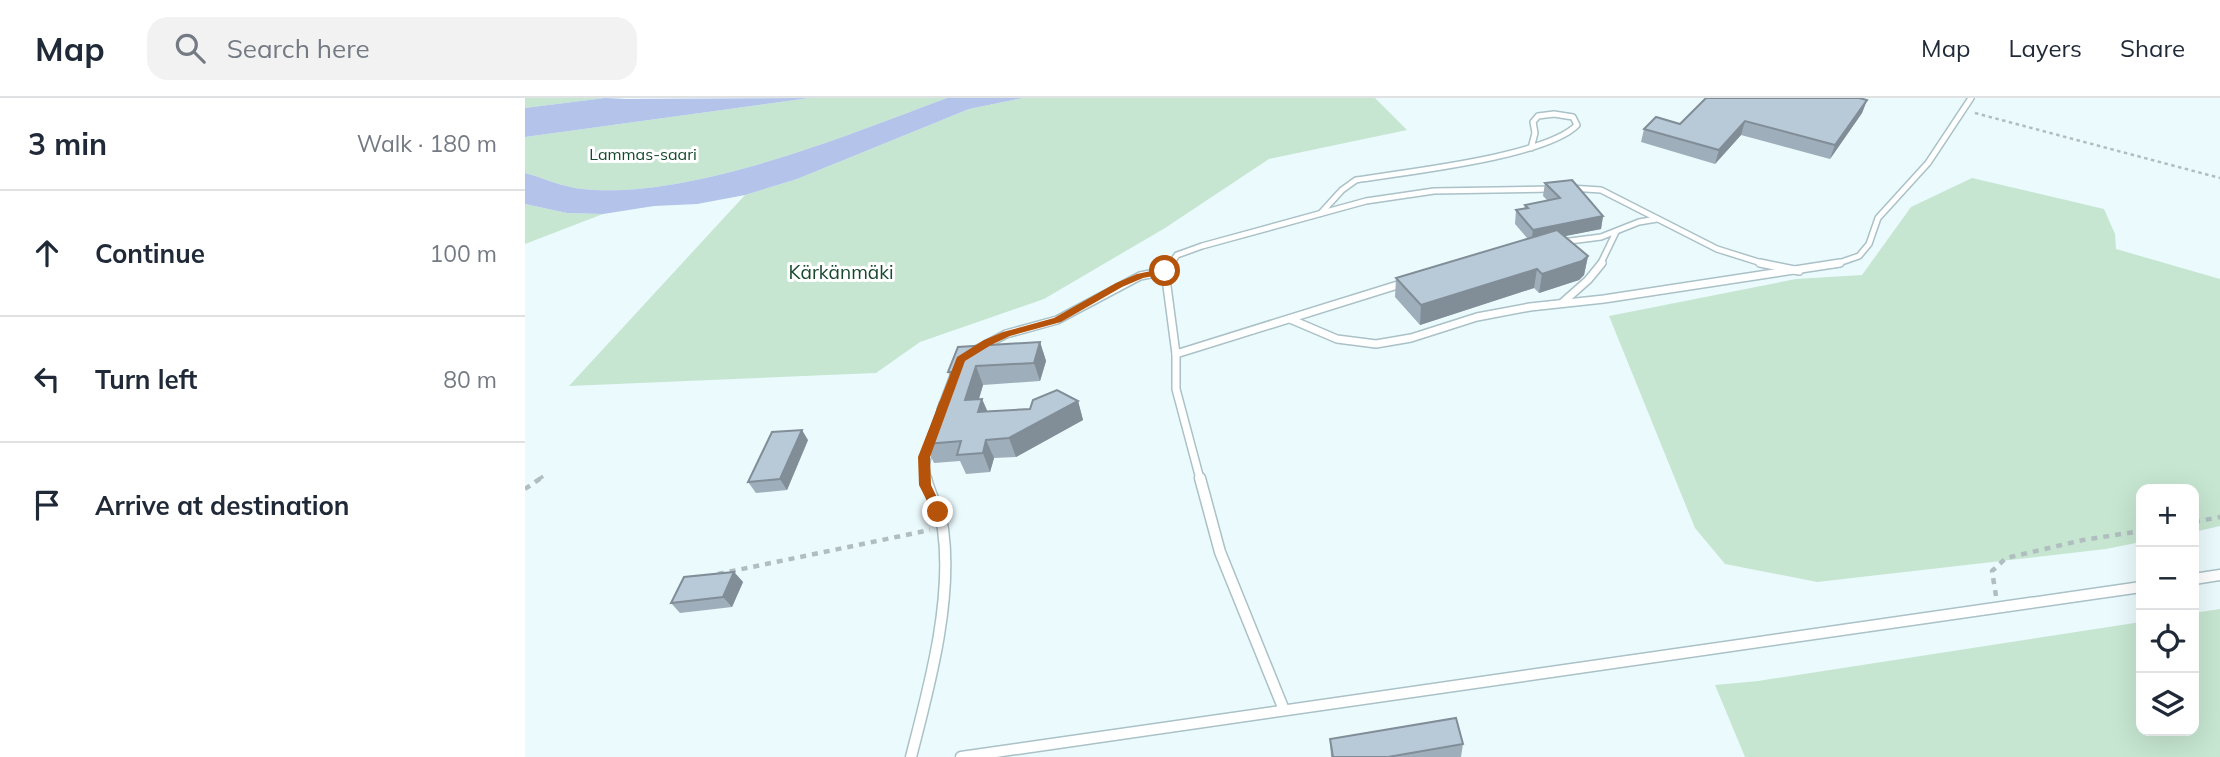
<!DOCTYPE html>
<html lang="en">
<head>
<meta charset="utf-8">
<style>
	:root { --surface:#fff; --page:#f2f2f3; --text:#1f2937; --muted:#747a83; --line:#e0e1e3 }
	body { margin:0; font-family:Mulish,sans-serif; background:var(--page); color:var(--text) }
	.controls { position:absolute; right:21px; bottom:21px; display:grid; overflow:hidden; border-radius:14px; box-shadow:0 7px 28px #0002 }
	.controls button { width:63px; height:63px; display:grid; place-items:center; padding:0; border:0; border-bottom:2px solid var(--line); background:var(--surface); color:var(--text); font:35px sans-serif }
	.stop { position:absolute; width:21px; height:21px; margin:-16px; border:5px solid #b45309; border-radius:50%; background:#fff }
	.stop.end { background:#b45309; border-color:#fff; box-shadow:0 2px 7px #0008 }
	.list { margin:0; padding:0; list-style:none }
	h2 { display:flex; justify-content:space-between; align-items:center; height:91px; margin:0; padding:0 28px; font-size:30px }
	h2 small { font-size:23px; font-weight:400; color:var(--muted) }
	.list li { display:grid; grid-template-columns:46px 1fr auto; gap:21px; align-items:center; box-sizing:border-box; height:126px; padding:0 28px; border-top:2px solid var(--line) }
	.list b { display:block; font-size:26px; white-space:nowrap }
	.list em { font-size:23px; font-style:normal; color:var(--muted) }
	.icon { flex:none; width:38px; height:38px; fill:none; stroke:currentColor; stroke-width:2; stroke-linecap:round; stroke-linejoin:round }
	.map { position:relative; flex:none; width:1695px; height:659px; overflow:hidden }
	header { display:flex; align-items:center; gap:42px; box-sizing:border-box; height:98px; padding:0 35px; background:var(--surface); border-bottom:2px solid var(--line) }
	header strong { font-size:33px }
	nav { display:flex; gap:38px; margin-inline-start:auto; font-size:24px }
	.search { width:490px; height:63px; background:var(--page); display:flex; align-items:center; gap:18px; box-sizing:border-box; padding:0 24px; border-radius:21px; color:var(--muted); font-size:26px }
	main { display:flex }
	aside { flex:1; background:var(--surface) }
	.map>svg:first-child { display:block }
</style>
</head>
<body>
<header>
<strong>Map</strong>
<div class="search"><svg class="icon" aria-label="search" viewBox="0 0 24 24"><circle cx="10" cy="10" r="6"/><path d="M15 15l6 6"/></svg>Search here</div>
<nav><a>Map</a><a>Layers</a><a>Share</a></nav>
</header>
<main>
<aside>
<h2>3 min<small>Walk · 180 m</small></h2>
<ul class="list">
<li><svg class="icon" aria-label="ahead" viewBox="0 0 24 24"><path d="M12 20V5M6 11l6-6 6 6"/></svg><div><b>Continue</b></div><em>100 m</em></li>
<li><svg class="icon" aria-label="left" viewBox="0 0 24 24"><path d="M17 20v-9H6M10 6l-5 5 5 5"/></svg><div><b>Turn left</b></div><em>80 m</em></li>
<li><svg class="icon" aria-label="arrive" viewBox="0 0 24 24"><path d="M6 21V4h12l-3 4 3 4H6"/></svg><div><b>Arrive at destination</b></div></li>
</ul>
</aside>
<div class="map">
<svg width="1695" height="659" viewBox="0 0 1695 659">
	<rect width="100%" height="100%" fill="#ebfafd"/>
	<g fill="#c6e6d1">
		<path d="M0,0H106H80L0,10Z"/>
		<path d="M284,0H422C320,38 165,102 57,91C38,89 18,80 0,75V39Z"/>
		<path d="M498,0H850L882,32L744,61L640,130L519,201L395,244L351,275L44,288L220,97L272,81L444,11Z"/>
		<path d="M1447,80L1579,111L1590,136L1591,151L1695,181V428L1669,434V391H1616V444L1581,451L1292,484L1200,466L1170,430L1084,218L1271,181L1337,177L1386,109Z"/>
		<path d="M0,106L42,115L78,116L0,146Z"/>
		<path d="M1695,511V659H1220L1190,587L1233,583L1616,524V633H1669V515Z"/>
	</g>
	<g fill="#b3c3ea">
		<path d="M80,0L101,1L284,0L0,39V10Z"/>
		<path d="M422,0H498L444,11L272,81L220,97L172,106L129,108L78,116L42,115L0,106V75C18,80 38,89 57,91C165,102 320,38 422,0Z"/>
	</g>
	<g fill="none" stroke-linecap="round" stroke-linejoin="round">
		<defs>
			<g id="service-far2">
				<path d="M1045,90L1076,92L1192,151L1243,167"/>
				<path d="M796,115L817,92L831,82C880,74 1021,59 1052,27L1048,19L1029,16L1013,18L1008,24L1010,35L1006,50"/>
				<path d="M1037,144L1076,139L1114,124L1132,121"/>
				<path d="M645,167L652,157L677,148L841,103L909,93L1029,91"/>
				<path d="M1075,167L1091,134"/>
				<path d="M1308,167L1334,158L1344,146L1353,120L1403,65L1446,0"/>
			</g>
			<g id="service-far1">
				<path d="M1235,165L1274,173"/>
				<path d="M640,173L651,256V291L675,381"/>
				<path d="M1037,205L1063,182L1077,165"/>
				<path d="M765,221L812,241L851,246L886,240L952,219L1005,209L1079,201L1315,165"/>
				<path d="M449,253L481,236L532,222L615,178L640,173L646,165"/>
				<path d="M651,256L879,185"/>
				<path d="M416,312L430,275"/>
				<path d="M401,381L400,368L406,341"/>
			</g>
			<g id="service">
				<path d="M675,380L695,454L759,612"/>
				<path d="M1669,481L1695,477"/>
				<path d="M386,659C404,589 428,503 418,431C415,413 405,397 401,380"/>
				<path d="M436,659L1616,489"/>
			</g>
		</defs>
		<use href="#service-far2" stroke="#a9c1c7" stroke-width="8"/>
		<use href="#service-far1" stroke="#a9c1c7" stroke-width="10"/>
		<use href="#service" stroke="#a9c1c7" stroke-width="13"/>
		<path stroke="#b0bec0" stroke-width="2.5" stroke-dasharray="3.5 3.5" stroke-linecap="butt" d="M1450,15L1695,80"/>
		<path stroke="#b0bec0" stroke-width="3.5" stroke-dasharray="5 5" stroke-linecap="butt" d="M14,381L20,377"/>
		<g stroke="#b0bec0" stroke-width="4.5" stroke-dasharray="6 6" stroke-linecap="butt">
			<path d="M0,391L16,380"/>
			<path d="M1669,424L1695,419"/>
			<path d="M193,476L405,432"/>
			<path d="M1471,498L1467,473L1481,460L1558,442L1616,433"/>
		</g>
		<use href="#service-far2" stroke="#fff" stroke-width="5"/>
		<use href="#service-far1" stroke="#fff" stroke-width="7"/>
		<use href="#service" stroke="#fff" stroke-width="10"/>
	</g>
	<g fill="#9eaeba">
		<path d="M1342,2L1337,15L1305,61L1216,37L1190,66L1116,44L1119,31Z"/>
		<path d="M1020,85L1078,118L1076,131L1039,138L1063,158L1059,177L1054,182L1014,195L1009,190L895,227L870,199L871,180L1003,141L990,126L991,112L999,111L1000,107L1022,102L1018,98Z"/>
		<path d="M515,244L521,263L515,283L458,287L454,301H457L462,313L505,311L553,303L558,322L491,359L469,360L465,374L441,376L435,363L409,365L400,346L420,303L427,284L423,274Z"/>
		<path d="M283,342L262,392L231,395L223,384Z"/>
		<path d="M209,474L218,484L207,509L155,515L146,505Z"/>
		<path d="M805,641L938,646L936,659H806Z"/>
	</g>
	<g fill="#818d97">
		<path d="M1342,2L1337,15L1305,61L1310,47Z"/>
		<path d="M1220,23L1216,37L1190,66L1194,52Z"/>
		<path d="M1078,118L1076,131L1006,145L1008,132Z"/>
		<path d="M1063,158L1059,177L1054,182L1014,195L1017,176Z"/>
		<path d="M1012,171L1009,190L895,227L896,207Z"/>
		<path d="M515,244L521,263L515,283L509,265Z"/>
		<path d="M451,268L458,287L448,320L440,302Z"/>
		<path d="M457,301L465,319L453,314Z"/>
		<path d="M553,303L558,322L491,359L484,340Z"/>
		<path d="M277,332L283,342L262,392L255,381Z"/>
		<path d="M461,342L469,360L465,374L458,355Z"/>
		<path d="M209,474L218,484L207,509L198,499Z"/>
	</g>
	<g fill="#b8cad8" stroke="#818d97" stroke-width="2">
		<path d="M1181,0H1334L1342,2L1310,47L1220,23L1194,52L1119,31L1131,19L1155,26Z"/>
		<path d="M1047,82L1078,118L1008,132L991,112L1003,110L1000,107L1035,100L1020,85Z"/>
		<path d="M1032,132L1063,158L1057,163L1017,176L1012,171L896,207L871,180Z"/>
		<path d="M515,244L509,265L451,268L440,302L457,301L453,314L505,311L508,302L532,292L553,303L484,340L461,342L458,355L432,357L436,343L400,346L415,304L420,303L431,274H423L433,249Z"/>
		<path d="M277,332L255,381L223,384L247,334Z"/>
		<path d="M209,474L198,499L146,505L159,479Z"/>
		<path d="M931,620L938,646L863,659H808L805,641Z"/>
	</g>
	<path fill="#b45309" d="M640,170L644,173L643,175L618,180L597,189L536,224L485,238L466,247L440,263L405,359L406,387L419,414L417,417H409L394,387L393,359L432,259L459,242L478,234L529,220L591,185L612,176Z"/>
	<g text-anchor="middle" stroke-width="6" stroke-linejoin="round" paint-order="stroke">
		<g font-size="16" fill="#16482d" stroke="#fff">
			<text x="118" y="62">Lammas-saari</text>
		</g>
		<g font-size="19" fill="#16482d" stroke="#fff">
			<text x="316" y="181">Kärkänmäki</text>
		</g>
	</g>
</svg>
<div class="controls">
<button>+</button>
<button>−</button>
<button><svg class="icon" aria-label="locate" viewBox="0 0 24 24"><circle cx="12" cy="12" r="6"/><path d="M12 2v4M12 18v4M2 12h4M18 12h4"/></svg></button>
<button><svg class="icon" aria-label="layers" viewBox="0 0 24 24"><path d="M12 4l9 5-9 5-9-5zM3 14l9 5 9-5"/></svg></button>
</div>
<div class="stop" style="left:640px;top:173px"></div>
<div class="stop end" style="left:413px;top:414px"></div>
</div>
</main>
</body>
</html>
